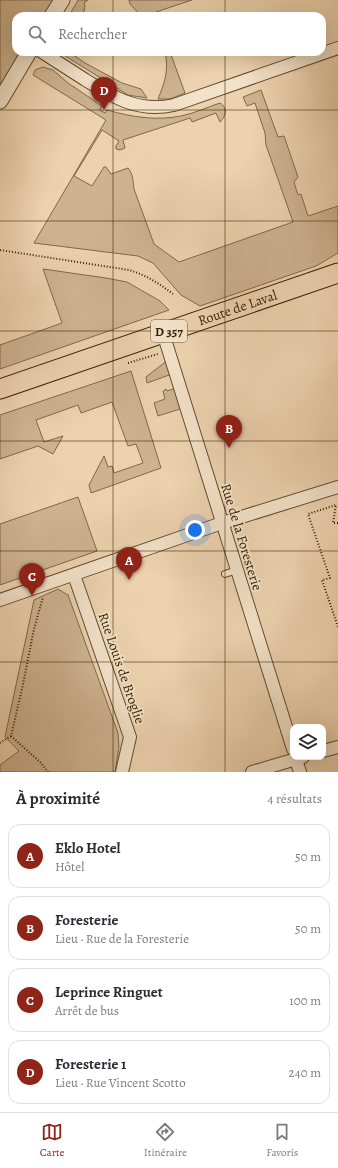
<!DOCTYPE html>
<html lang="fr">
<head>
<meta charset="utf-8">
<style>
	:root { --surface:#fff; --page:#f7f7f7; --text:#2b2b33; --muted:#7c7c81; --line:#e1e1e2; --accent:#8f2418 }
	body { margin:0; font-family:Alegreya,serif; background:var(--page); color:var(--text) }
	.controls { position:absolute; right:12px; bottom:12px; display:grid; overflow:hidden; border-radius:8px; box-shadow:0 4px 16px #0002 }
	.controls button { width:36px; height:36px; display:grid; place-items:center; padding:0; border:0; border-bottom:1px solid var(--line); background:var(--surface); color:var(--text); font:20px sans-serif }
	.you { position:absolute; left:195px; top:530px; width:14px; height:14px; margin:-10px; border:3px solid #fff; border-radius:50%; background:#1a73e8; box-shadow:0 0 0 6px #1a73e833 }
	.badge { display:grid; place-items:center; width:26px; height:26px; border-radius:50%; background:var(--accent); color:#fff; font-size:13px; font-weight:700 }
	.pin { position:absolute; translate:-50% -33px; filter:drop-shadow(0 1px 2px #0008) }
	.pin::after { content:''; position:absolute; top:21px; width:14px; height:12px; background:inherit; clip-path:polygon(0 0,100% 0,50% 100%) }
	.list { margin:0; padding:0; list-style:none }
	h2 { display:flex; justify-content:space-between; align-items:center; height:52px; margin:0; padding:0 16px; font-size:17px }
	h2 small { font-size:13px; font-weight:400; color:var(--muted) }
	.list li { display:grid; grid-template-columns:26px 1fr auto; gap:12px; align-items:center; box-sizing:border-box; height:64px; margin:0 8px 8px; padding:0 8px; border:1px solid var(--line); border-radius:12px }
	.list b { display:block; font-size:15px; white-space:nowrap }
	.list p { margin:0; font-size:13px; white-space:nowrap; color:var(--muted) }
	.list em { font-size:13px; font-style:normal; color:var(--muted) }
	.icon { flex:none; width:22px; height:22px; fill:none; stroke:currentColor; stroke-width:2; stroke-linecap:round; stroke-linejoin:round }
	.map { position:relative; flex:none; width:338px; height:772px; overflow:hidden }
	.search { position:absolute; background:var(--surface); box-shadow:0 4px 16px #0002; left:12px; right:12px; top:12px; height:44px; display:flex; align-items:center; gap:10px; box-sizing:border-box; padding:0 14px; border-radius:12px; color:var(--muted); font-size:15px }
	.sheet { height:340px; background:var(--surface) }
	nav { display:flex; justify-content:space-around; align-items:center; box-sizing:border-box; height:56px; border-top:1px solid var(--line); background:var(--surface); font-size:11px; color:var(--muted) }
	nav a { display:grid; justify-items:center; gap:2px }
	nav .on { color:var(--accent) }
	.map>svg:first-child { display:block }
</style>
</head>
<body>
<div class="map">
<svg width="338" height="772" viewBox="0 0 338 772">
	<rect width="100%" height="100%" fill="#ecd2ae"/>
	<filter id="stains"><feTurbulence type="fractalNoise" baseFrequency=".005" numOctaves="4"/><feColorMatrix values="0 0 0 0 .2 0 0 0 0 .09 0 0 0 0 .02 0 0 0 .5 -.17"/></filter>
	<radialGradient id="worn" r=".72"><stop offset=".6" stop-color="#630" stop-opacity="0"/><stop offset="1" stop-color="#630" stop-opacity=".3"/></radialGradient>
	<g fill="#cdb390" stroke="#806848">
		<path d="M0,0H62L52,16H16V52H29L0,101Z"/>
		<path d="M78,0H88L84,3L85,6L83,16H69Z"/>
		<path d="M129,0H192L156,12L157,16H141L130,4Z"/>
		<path d="M61,52H69L85,63L122,83L141,89L147,98L128,95L62,54Z"/>
		<path d="M165,52H170L185,93L170,99H158C165,82 169,70 165,52Z"/>
		<path d="M43,67L53,70L68,83L102,106L100,110L105,113L107,110C132,117 156,121 181,116C195,113 208,107 220,103C228,108 226,116 220,122L216,113L192,122L190,118L123,140L125,148L120,150L116,149V146L119,141L102,130L74,176L92,186L104,167H106L111,174L128,168C133,174 133,181 134,189L154,244L179,262L293,222L266,145L265,133L255,103L247,106L243,97L261,90L278,137L284,136L298,177L294,182L298,195L301,194L308,216L338,206V253L316,266L200,306L181,295L153,263L138,256L34,243L106,120L33,75L35,70Z"/>
		<path d="M43,269L106,278L127,282L160,301L169,310L0,369V345L62,323Z"/>
		<path d="M168,360L172,374L147,383L146,377Z"/>
		<path d="M131,371L161,468L91,493L89,485L104,456L108,467L112,466L114,473L143,463L136,444L128,446L112,402L81,413L78,405L36,420L44,442L63,436L53,454L38,446L0,459V415Z"/>
		<path d="M176,388L183,408L158,416L154,403L165,399L163,391L166,389L167,391Z"/>
		<path d="M78,497L97,551L0,585V524Z"/>
		<path d="M58,589L68,595L118,733L119,747L115,772H0V765L19,751L5,737L34,600Z"/>
	</g>
	<g fill="none" stroke-linecap="round" stroke-linejoin="round">
		<defs>
			<path id="service" d="M225,574L237,570"/>
			<g id="minor">
				<path d="M42,52C56,61 70,70 84,79C113,97 138,113 174,105L338,48"/>
				<path d="M163,333L293,749"/>
				<path d="M74,575L130,737L122,772"/>
				<path d="M0,600L222,523L338,487"/>
				<path d="M323,751L338,747"/>
				<path d="M295,757L300,772"/>
				<path d="M252,772L303,757"/>
			</g>
			<g id="tertiary">
				<path d="M52,16L62,0"/>
				<path d="M0,101L29,52"/>
			</g>
			<g id="primary">
				<path id="s1" d="M0,389L338,273"/>
			</g>
		</defs>
		<use href="#service" stroke="#624b2c" stroke-width="8"/>
		<use href="#minor" stroke="#624b2c" stroke-width="14"/>
		<use href="#tertiary" stroke="#624b2c" stroke-width="17"/>
		<use href="#primary" stroke="#341e00" stroke-width="21"/>
		<g stroke="#341e00" stroke-width="2" stroke-dasharray="1 2" stroke-linecap="butt">
			<path d="M0,250L129,270C146,275 160,284 173,294"/>
			<path d="M128,363L158,354"/>
			<path d="M338,523H333L336,505L308,514L330,578L322,580L338,627"/>
			<path d="M11,736L41,763L48,772"/>
			<path d="M0,743L11,736L22,689L34,629L43,597"/>
		</g>
		<use href="#service" stroke="#f3e2ca" stroke-width="6"/>
		<use href="#minor" stroke="#f3e2ca" stroke-width="12"/>
		<use href="#tertiary" stroke="#f3e2ca" stroke-width="15"/>
		<use href="#primary" stroke="#ecd2ae" stroke-width="19"/>
	</g>
	<path fill="none" stroke="#341e00" stroke-width="1" stroke-opacity="0.55" d="M113,0V16M225,0V16M113,52V772M225,52V772M0,110H338M0,221H338M0,331H338M0,441H338M0,551H338M0,662H338"/>
	<g text-anchor="middle" stroke-width="3.5" stroke-linejoin="round" paint-order="stroke">
		<rect fill="#f3e2ca" stroke="#6d593d" stroke-width="1" x="151" y="320" width="36" height="22" rx="3"/>
		<g font-size="13" font-weight="bold" fill="#341e00">
			<text x="169" y="336">D 357</text>
		</g>
		<g font-size="14" fill="#341e00" stroke="#f3e2ca">
			<text dy="5" stroke="none"><textPath href="#s1" startOffset="251">Route de Laval</textPath></text>
			<text transform="translate(242 537) rotate(73)" y="5">Rue de la Foresterie</text>
			<text transform="translate(122 668) rotate(71)" y="5">Rue Louis de Broglie</text>
		</g>
	</g>
	<rect width="100%" height="100%" filter="url(#stains)"/>
	<rect width="100%" height="100%" fill="url(#worn)"/>
</svg>
<div class="controls">
<button><svg class="icon" aria-label="layers" viewBox="0 0 24 24"><path d="M12 4l9 5-9 5-9-5zM3 14l9 5 9-5"/></svg></button>
</div>
<div class="you"></div>
<div class="pin badge" style="left:129px;top:580px">A</div>
<div class="pin badge" style="left:229px;top:448px">B</div>
<div class="pin badge" style="left:32px;top:596px">C</div>
<div class="pin badge" style="left:104px;top:110px">D</div>
<div class="search"><svg class="icon" aria-label="search" viewBox="0 0 24 24"><circle cx="10" cy="10" r="6"/><path d="M15 15l6 6"/></svg>Rechercher</div>
</div>
<section class="sheet">
<h2>À proximité<small>4 résultats</small></h2>
<ul class="list">
<li><span class="badge">A</span><div><b>Eklo Hotel</b><p>Hôtel</p></div><em>50 m</em></li>
<li><span class="badge">B</span><div><b>Foresterie</b><p>Lieu · Rue de la Foresterie</p></div><em>50 m</em></li>
<li><span class="badge">C</span><div><b>Leprince Ringuet</b><p>Arrêt de bus</p></div><em>100 m</em></li>
<li><span class="badge">D</span><div><b>Foresterie 1</b><p>Lieu · Rue Vincent Scotto</p></div><em>240 m</em></li>
</ul>
</section>
<nav>
<a class="on"><svg class="icon" aria-label="map" viewBox="0 0 24 24"><path d="M3 6l6-2 6 2 6-2v14l-6 2-6-2-6 2zM9 4v14M15 6v14"/></svg>Carte</a>
<a><svg class="icon" aria-label="directions" viewBox="0 0 24 24"><path d="M12 3l9 9-9 9-9-9zM9 14v-3h6M13 9l2 2-2 2"/></svg>Itinéraire</a>
<a><svg class="icon" aria-label="saved" viewBox="0 0 24 24"><path d="M7 4h10v16l-5-4-5 4z"/></svg>Favoris</a>
</nav>
</body>
</html>
